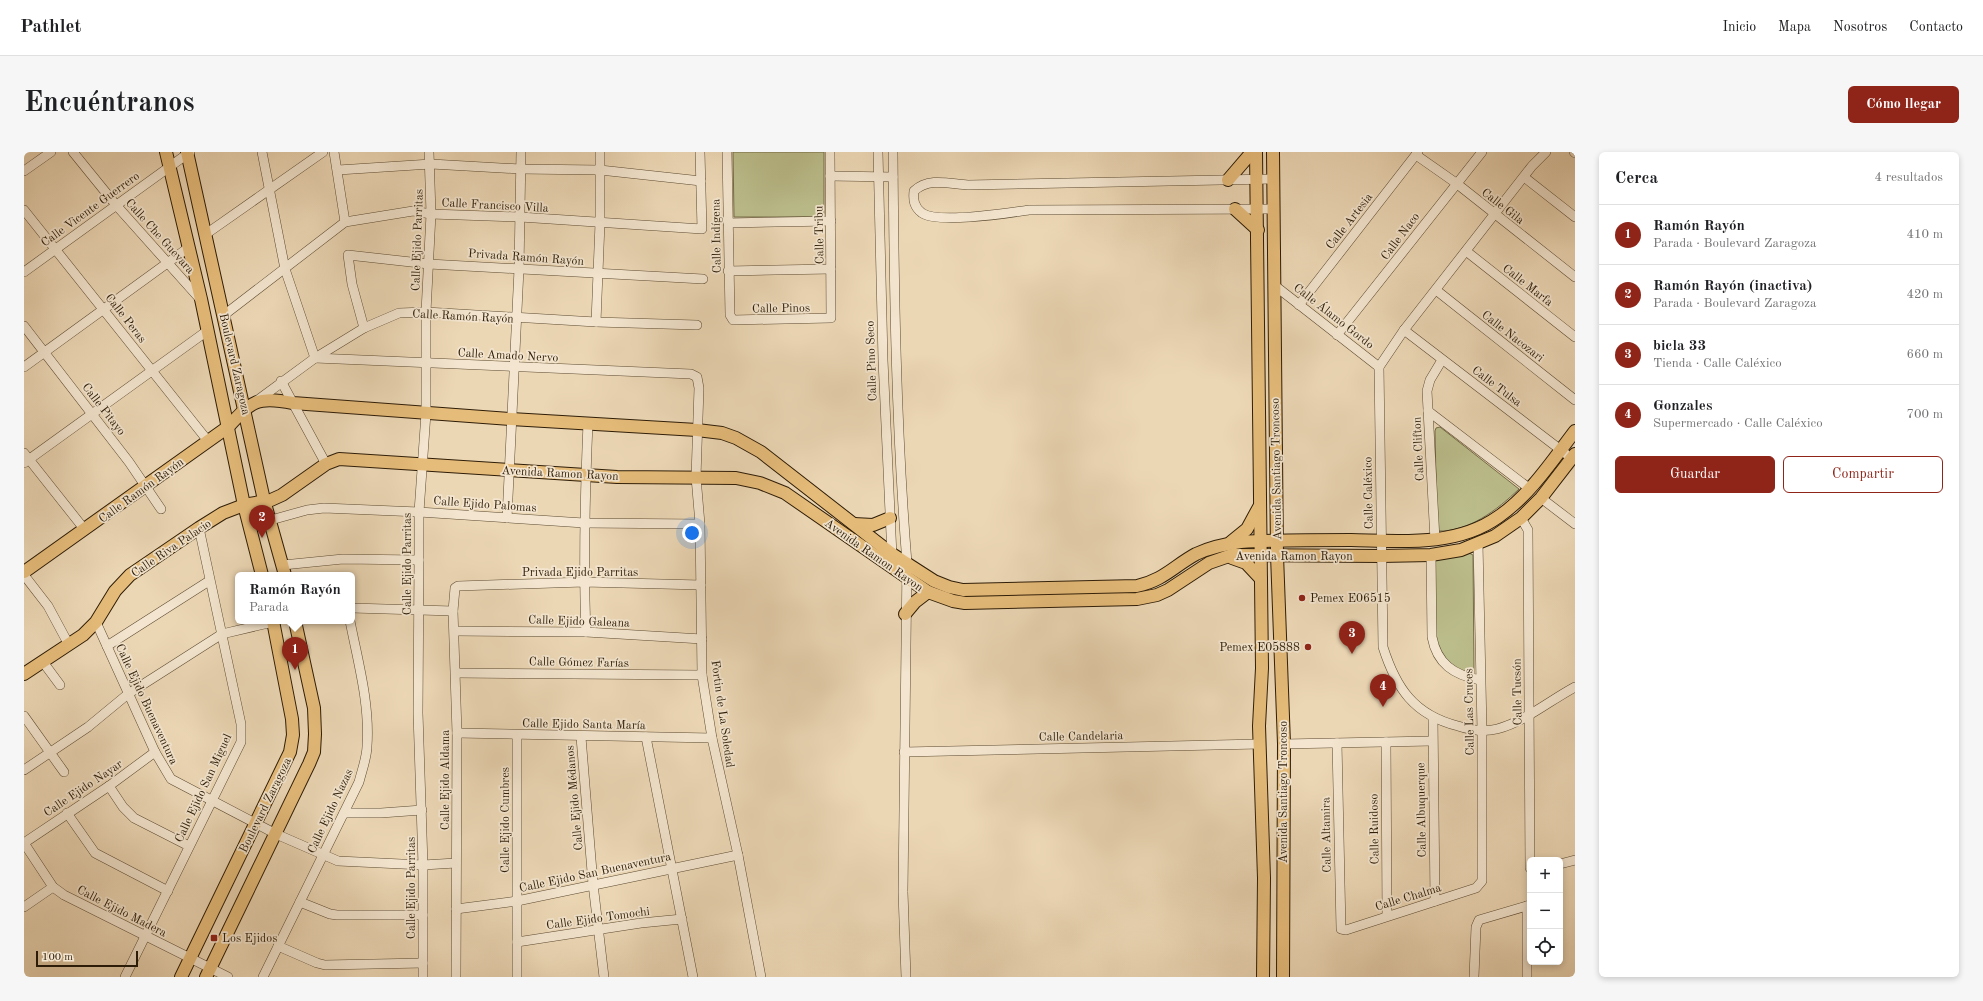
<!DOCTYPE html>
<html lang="es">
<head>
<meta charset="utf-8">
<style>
	:root { --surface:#fff; --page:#f6f6f6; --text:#202124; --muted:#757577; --line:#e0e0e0; --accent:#8f2418 }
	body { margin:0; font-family:"Old Standard TT",serif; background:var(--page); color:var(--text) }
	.controls { position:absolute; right:12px; bottom:12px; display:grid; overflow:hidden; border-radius:6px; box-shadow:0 2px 6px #0003 }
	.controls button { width:36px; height:36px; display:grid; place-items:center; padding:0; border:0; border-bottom:1px solid var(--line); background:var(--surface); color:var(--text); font:20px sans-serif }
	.scale { position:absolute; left:12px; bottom:10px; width:102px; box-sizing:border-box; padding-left:4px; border:2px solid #2d1c07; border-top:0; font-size:11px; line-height:14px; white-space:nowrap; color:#2d1c07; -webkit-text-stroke:3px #f3e5cf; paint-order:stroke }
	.you { position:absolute; left:668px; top:381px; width:14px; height:14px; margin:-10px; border:3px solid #fff; border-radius:50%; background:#1a73e8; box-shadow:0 0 0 6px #1a73e833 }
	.badge { display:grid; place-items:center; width:26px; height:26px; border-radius:50%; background:var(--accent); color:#fff; font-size:13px; font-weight:700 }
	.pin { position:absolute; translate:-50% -33px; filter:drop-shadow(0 1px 2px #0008) }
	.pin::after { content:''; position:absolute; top:21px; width:14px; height:12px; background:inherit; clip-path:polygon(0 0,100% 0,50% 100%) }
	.popup { position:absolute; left:211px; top:420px; width:120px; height:52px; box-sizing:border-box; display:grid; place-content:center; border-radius:6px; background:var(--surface); filter:drop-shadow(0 1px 3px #0005); font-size:13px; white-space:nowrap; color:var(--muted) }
	.popup b { font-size:15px; color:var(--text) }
	.popup::after { content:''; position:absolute; left:50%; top:100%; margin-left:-8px; border:8px solid transparent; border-top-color:var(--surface) }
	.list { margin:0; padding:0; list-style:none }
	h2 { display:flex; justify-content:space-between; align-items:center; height:52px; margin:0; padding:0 16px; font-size:17px }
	h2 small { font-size:13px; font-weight:400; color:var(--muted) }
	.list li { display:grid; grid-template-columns:26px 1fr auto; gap:12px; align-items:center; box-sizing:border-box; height:60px; padding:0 16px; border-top:1px solid var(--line) }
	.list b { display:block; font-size:15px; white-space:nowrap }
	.list p { margin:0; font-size:13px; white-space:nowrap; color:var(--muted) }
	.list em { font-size:13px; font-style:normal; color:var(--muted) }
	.actions { display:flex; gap:8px; padding:12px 16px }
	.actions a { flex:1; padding:9px 0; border:1px solid var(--accent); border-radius:6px; text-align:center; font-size:14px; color:var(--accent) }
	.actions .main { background:var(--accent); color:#fff }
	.icon { flex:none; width:22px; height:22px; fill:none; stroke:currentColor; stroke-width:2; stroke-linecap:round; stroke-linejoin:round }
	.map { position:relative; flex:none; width:1551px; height:825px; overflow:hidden; border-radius:6px }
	header { display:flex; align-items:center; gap:24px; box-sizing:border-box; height:56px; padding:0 20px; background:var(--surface); border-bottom:1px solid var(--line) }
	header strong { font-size:19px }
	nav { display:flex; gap:22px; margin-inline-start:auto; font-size:14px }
	.intro { display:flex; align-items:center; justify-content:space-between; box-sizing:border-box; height:96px; padding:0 24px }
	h1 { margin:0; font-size:28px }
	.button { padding:10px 18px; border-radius:6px; background:var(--accent); color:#fff; font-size:14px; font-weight:700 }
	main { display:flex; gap:24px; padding:0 24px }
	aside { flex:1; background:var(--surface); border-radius:6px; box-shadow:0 2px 6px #0003 }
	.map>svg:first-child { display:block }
</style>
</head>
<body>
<header>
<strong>Pathlet</strong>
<nav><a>Inicio</a><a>Mapa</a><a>Nosotros</a><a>Contacto</a></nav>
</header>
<div class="intro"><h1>Encuéntranos</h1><a class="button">Cómo llegar</a></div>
<main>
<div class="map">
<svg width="1551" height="825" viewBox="0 0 1551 825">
	<rect width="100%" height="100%" fill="#ecd7b5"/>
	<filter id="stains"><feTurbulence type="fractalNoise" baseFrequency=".005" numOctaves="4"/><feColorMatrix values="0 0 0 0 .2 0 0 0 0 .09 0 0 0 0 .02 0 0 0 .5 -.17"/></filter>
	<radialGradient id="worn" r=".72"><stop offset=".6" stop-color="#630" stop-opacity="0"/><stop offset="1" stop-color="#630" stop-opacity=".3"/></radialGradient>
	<g fill="#bbbd8b" stroke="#746c49">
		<path d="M709,0H800V65H710Z"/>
		<path d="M1416,275L1495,337C1473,358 1445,380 1413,379L1411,279L1412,276Z"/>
		<path d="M1445,401L1449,403L1450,521L1441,522L1422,508L1412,490L1411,407Z"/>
	</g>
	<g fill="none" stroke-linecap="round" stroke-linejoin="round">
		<defs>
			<g id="minor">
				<path d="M49,0L92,53L176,147"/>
				<path d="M238,0L261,117L291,206L667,222L673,225L675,236L672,325L676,372L678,523L688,586L714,703L737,825"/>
				<path d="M310,0L321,70"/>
				<path d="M703,0L706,163L709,168L807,166L806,0"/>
				<path d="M854,0L859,208L868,404"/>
				<path d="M869,0C870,137 872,275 883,411L879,740L882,825"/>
				<path d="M1522,0L1508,14L1380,178L1355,215L1359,495C1372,536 1390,563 1434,574C1446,578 1461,580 1473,577C1502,569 1525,549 1551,535"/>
				<path d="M1550,0L1551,1"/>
				<path d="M1392,3L1432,31L1551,125"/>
				<path d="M314,18L407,12L496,17L576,18L677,29"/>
				<path d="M0,19L27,0"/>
				<path d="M806,24L869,25"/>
				<path d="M1500,25L1551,65"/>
				<path d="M1249,27L944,33C926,32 905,25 890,39C889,48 890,55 898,61C914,72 984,61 1005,58L1249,57"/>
				<path d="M0,58L184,289"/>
				<path d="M704,71L807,69"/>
				<path d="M182,82L299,0"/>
				<path d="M1442,99L1551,185"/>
				<path d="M704,119L807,117"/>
				<path d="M0,120L166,0"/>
				<path d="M1250,133L1355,215"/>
				<path d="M1412,138L1551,248"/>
				<path d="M1275,153L1394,0"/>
				<path d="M200,163L321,70L389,59L407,62L496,65L678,77L676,0"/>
				<path d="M572,170L576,71V0"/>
				<path d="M0,174L105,310L137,357"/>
				<path d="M340,176L328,132L324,103L405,112L679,127"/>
				<path d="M1380,178L1542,302"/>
				<path d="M1313,183L1458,0"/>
				<path d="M0,215L164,96"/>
				<path d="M257,229L302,312"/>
				<path d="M231,250L291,206L340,176L375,161L402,160L572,170L673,173"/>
				<path d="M1404,259L1506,337"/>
				<path d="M0,301L61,378"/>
				<path d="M0,311L183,179"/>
				<path d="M1517,346L1551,372"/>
				<path d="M483,366L495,117L497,0"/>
				<path d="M1497,366L1504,378L1506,716"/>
				<path d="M247,368L283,358L300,356L395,360L560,371L676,372"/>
				<path d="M1411,388L1403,239L1406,228L1418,208"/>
				<path d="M1407,403L1408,485C1413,512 1430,523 1456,528"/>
				<path d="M259,413L319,407L395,408"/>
				<path d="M0,423L24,454L45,493"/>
				<path d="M328,456L429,459"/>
				<path d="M72,470L131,600L147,627L252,682L314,709L399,713L432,711"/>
				<path d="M431,479L562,480L678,487"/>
				<path d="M562,480C559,410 561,341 564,271"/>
				<path d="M83,494L185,429"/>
				<path d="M19,510L36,533"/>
				<path d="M432,521L678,523"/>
				<path d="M0,564L40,620"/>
				<path d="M1409,566L1411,749"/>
				<path d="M433,581L688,586"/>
				<path d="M557,585L569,732L580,825"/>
				<path d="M622,585L669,825"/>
				<path d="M1362,590L1363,764"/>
				<path d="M1313,591L1317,777L1322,778L1452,736L1458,729V578L1454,391"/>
				<path d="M1260,592L1408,589"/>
				<path d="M880,600L1235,592"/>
				<path d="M0,618L64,575L104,542L198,482L249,470"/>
				<path d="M85,634L99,655L110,666L165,694"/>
				<path d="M43,661L71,701L144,739"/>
				<path d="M320,661H357L398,658"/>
				<path d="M0,691L29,735L40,743L204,825"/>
				<path d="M0,691L85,634L131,600"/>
				<path d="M1536,712L1551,708"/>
				<path d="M276,750L306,762L313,763H399"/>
				<path d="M1503,754V825"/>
				<path d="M0,755L29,735"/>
				<path d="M432,757L493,749L714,703"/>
				<path d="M493,790L617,771L658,767"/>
				<path d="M254,794L293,811L301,813L399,811"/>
				<path d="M101,825L217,590V572L175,376"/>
				<path d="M239,825L335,630C338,618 343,605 343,594C346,552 334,510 326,469"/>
				<path d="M399,825V713L394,561L395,408V360L402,261V160L407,62L405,0"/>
				<path d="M432,825L433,581L429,459L431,436L434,434L560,430L677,433"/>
				<path d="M493,825V583"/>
				<path d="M1450,825L1452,775L1455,768L1506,753"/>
			</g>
			<g id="major">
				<path d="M142,0L177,147L220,353L238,423"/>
				<path d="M163,0L240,348L261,423"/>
				<path d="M1232,0L1238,516L1235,574L1240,726L1239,825"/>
				<path d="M1249,0L1253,403L1260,592L1259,825"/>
				<path d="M1204,28L1228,0"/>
				<path d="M1211,57L1234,78"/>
				<path d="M830,372L849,373L866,366"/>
				<path d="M1207,390L1223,377L1235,355"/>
				<path d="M1208,406L1222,411L1237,427"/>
				<path d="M0,420L204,275C228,249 232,244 269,251L487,267L673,278L698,281L712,286L737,300L868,402L910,429L925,435L939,438L1113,434C1140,428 1150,414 1172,402C1187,395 1201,392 1217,390C1253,388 1290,388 1327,388C1376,389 1432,395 1474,365C1506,343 1528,309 1551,279"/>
				<path d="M881,462L891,450L904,440"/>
				<path d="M0,522L59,483L72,470L91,439L106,423L175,376L199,361L220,353L247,348L258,343L302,312L315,307L593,325L712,326L736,331L761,341L904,440L929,449L941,451L1113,447L1133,443L1144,438L1185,411L1208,403L1357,404L1407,403L1437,398L1471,384L1497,366L1517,346L1551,302"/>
				<path d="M157,825L266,600L269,583L268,567L249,469"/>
				<path d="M182,825L285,612L290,600L291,582L290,556L271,469"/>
			</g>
		</defs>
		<use href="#minor" stroke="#5d4b32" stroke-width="10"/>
		<use href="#major" stroke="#2d1c07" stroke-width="14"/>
		<use href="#minor" stroke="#f3e5cf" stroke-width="9"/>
		<use href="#major" stroke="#e6bc7a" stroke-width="12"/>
	</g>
	<g fill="#8f2418" stroke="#f3e5cf" stroke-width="1.5">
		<circle cx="1278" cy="446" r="4"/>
		<circle cx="1284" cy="495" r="4"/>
		<rect x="186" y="782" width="8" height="8" rx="2"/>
	</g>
	<g text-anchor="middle" stroke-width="3.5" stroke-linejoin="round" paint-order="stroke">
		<g font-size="12" fill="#2d1c07" stroke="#f3e5cf">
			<text transform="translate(471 53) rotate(3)" y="4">Calle Francisco Villa</text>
			<text transform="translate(1479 54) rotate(38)" y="4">Calle Gila</text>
			<text transform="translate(66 57) rotate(-36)" y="4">Calle Vicente Guerrero</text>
			<text transform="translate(1325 69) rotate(-52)" y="4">Calle Artesia</text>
			<text transform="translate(795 83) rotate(-91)" y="4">Calle Tribu</text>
			<text transform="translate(136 84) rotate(48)" y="4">Calle Che Guevara</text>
			<text transform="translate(692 84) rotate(-91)" y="4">Calle Indígena</text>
			<text transform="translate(1376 84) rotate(-53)" y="4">Calle Naco</text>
			<text transform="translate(393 88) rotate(-88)" y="4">Calle Ejido Parritas</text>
			<text transform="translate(502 105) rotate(4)" y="4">Privada Ramón Rayón</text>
			<text transform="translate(1504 133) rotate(38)" y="4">Calle Marfa</text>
			<text transform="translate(757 156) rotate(-1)" y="4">Calle Pinos</text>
			<text transform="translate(439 164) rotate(3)" y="4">Calle Ramón Rayón</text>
			<text transform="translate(1310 164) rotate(38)" y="4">Calle Álamo Gordo</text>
			<text transform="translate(102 166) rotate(52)" y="4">Calle Peras</text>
			<text transform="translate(1489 184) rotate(38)" y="4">Calle Nacozari</text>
			<text transform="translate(484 203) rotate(3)" y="4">Calle Amado Nervo</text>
			<text transform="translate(847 209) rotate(-92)" y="4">Calle Pino Seco</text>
			<text transform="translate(211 212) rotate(77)" y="4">Boulevard Zaragoza</text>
			<text transform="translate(1473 234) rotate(37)" y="4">Calle Tulsa</text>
			<text transform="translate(80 257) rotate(52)" y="4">Calle Pitayo</text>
			<text transform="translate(1394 297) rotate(-93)" y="4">Calle Clifton</text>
			<text transform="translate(1252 317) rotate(-91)" y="4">Avenida Santiago Troncoso</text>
			<text transform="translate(536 321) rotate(3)" y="4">Avenida Ramon Rayon</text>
			<text transform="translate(117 338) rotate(-36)" y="4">Calle Ramón Rayón</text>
			<text transform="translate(1344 341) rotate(-91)" y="4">Calle Caléxico</text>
			<text transform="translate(461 352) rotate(4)" y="4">Calle Ejido Palomas</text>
			<text transform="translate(147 396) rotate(-34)" y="4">Calle Riva Palacio</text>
			<text transform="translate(850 403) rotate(35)" y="4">Avenida Ramon Rayon</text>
			<text x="1270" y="408">Avenida Ramon Rayon</text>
			<text transform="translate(383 412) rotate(-90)" y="4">Calle Ejido Parritas</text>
			<text x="556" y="424">Privada Ejido Parritas</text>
			<text transform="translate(555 469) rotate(2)" y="4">Calle Ejido Galeana</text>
			<text transform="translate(555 510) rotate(1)" y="4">Calle Gómez Farías</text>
			<text transform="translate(1493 540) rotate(-91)" y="4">Calle Tucsón</text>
			<text transform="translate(123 552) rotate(65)" y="4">Calle Ejido Buenaventura</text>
			<text transform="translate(1445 560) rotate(-91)" y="4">Calle Las Cruces</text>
			<text transform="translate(699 562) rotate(82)" y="4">Fortin de La Soledad</text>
			<text transform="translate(560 572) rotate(1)" y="4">Calle Ejido Santa María</text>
			<text transform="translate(1057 584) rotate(-1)" y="4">Calle Candelaria</text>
			<text transform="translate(421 628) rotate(-90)" y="4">Calle Ejido Aldama</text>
			<text transform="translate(59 636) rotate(-34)" y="4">Calle Ejido Nayar</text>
			<text transform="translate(179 636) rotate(-65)" y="4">Calle Ejido San Miguel</text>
			<text transform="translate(1259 640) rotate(-90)" y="4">Avenida Santiago Troncoso</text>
			<text transform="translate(550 646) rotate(-95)" y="4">Calle Ejido Médanos</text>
			<text transform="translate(241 653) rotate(-64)" y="4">Boulevard Zaragoza</text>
			<text transform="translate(1397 658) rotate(-91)" y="4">Calle Albuquerque</text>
			<text transform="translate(306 659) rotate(-65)" y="4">Calle Ejido Nazas</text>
			<text transform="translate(481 668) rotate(-90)" y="4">Calle Ejido Cumbres</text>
			<text transform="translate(1350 677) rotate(-91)" y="4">Calle Ruidoso</text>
			<text transform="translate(1302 683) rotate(-91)" y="4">Calle Altamira</text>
			<text transform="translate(571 720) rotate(-12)" y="4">Calle Ejido San Buenaventura</text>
			<text transform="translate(387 736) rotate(-90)" y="4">Calle Ejido Parritas</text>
			<text transform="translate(1384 745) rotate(-17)" y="4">Calle Chalma</text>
			<text transform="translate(98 759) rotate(27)" y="4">Calle Ejido Madera</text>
			<text transform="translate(574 766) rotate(-8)" y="4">Calle Ejido Tomochi</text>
		</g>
		<g font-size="12" fill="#2d1c07" stroke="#f3e5cf" text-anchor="start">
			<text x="1286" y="450">Pemex E06515</text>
			<text x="1276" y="499" text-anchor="end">Pemex E05888</text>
			<text x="198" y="790">Los Ejidos</text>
		</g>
	</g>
	<rect width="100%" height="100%" filter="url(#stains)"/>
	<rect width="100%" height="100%" fill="url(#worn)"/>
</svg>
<div class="controls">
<button>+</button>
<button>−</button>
<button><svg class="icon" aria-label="locate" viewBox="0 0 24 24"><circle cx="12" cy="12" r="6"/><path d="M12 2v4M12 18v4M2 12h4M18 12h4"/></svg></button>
</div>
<div class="scale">100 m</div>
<div class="you"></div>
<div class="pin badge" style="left:271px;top:518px">1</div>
<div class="popup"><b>Ramón Rayón</b>Parada</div>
<div class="pin badge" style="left:238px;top:386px">2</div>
<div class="pin badge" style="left:1328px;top:502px">3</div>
<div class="pin badge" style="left:1359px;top:555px">4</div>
</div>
<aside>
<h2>Cerca<small>4 resultados</small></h2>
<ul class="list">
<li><span class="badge">1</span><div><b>Ramón Rayón</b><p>Parada · Boulevard Zaragoza</p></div><em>410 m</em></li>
<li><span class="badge">2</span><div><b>Ramón Rayón (inactiva)</b><p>Parada · Boulevard Zaragoza</p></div><em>420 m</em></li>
<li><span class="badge">3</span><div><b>bicla 33</b><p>Tienda · Calle Caléxico</p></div><em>660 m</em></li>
<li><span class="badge">4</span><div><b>Gonzales</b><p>Supermercado · Calle Caléxico</p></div><em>700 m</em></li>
</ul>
<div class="actions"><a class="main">Guardar</a><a>Compartir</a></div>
</aside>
</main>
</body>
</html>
